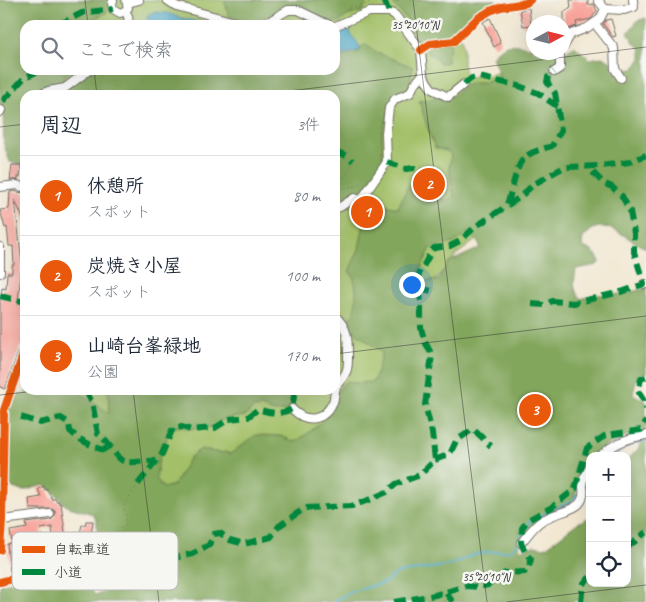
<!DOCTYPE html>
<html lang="ja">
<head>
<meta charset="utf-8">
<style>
	:root { --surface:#fff; --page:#f2f2f3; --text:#1f2937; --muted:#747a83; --line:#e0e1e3; --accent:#ea580c }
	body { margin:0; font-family:Caveat,"Klee One",sans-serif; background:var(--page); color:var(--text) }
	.controls { position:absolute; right:15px; bottom:15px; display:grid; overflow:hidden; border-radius:10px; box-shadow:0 5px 20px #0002 }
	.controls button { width:45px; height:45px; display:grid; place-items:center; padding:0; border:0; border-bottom:1px solid var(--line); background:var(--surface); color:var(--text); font:25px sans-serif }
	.compass { position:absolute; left:526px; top:15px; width:45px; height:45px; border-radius:50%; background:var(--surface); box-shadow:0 5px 20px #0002; rotate:83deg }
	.you { position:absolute; left:411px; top:284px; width:18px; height:18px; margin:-12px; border:4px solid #fff; border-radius:50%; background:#1a73e8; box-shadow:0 0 0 8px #1a73e833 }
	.badge { display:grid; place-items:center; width:32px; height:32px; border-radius:50%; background:var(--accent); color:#fff; font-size:16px; font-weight:700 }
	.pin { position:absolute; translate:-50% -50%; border:2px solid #fff; box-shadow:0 1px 5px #0006 }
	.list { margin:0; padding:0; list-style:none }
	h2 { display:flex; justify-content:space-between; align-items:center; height:65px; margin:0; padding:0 20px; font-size:21px }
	h2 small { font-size:16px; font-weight:400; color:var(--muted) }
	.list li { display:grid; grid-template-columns:32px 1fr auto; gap:15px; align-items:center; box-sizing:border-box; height:80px; padding:0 20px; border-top:1px solid var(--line) }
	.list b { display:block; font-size:19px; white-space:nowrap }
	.list p { margin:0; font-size:16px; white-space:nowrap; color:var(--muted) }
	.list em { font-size:16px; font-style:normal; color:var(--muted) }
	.icon { flex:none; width:28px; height:28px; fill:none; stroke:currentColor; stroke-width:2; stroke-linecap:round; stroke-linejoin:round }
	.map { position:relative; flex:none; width:646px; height:602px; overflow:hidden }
	.search { position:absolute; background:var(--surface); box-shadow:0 5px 20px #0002; left:20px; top:20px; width:320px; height:55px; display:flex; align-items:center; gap:12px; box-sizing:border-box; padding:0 18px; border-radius:15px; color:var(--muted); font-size:19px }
	.panel { position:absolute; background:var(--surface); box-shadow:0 5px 20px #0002; left:20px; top:90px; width:320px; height:305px; border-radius:15px }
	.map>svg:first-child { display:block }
</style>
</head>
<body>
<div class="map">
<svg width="646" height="602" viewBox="0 0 646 602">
	<rect width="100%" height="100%" fill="#f6f6f2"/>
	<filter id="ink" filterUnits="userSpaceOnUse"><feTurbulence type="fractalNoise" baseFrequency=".02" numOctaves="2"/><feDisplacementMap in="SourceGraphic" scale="10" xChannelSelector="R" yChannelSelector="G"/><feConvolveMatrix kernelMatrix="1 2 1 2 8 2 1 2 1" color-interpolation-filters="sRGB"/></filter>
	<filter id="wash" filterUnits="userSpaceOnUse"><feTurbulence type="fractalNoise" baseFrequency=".0096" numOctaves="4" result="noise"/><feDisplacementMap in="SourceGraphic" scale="20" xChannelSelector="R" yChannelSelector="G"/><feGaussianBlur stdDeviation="1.12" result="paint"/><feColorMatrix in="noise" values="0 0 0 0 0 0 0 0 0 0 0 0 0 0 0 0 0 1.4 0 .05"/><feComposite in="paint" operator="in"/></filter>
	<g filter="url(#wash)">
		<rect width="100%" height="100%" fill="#f2e7d1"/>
		<path fill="#a3c068" stroke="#67764a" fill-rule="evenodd" d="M0,0H436C444,11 458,25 462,39C465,53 460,65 467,77L489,75L514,68L476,240L456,255L433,283L451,394L100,514L61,390H335V95H25ZM25,25H335V70H25Z"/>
		<g fill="#82a65c" stroke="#566844" fill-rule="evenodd">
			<path d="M0,0H108L107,12C82,27 53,25 25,25V70H71L63,77L65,84L91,70H335V57H339L348,53L359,52L361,47L366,45L378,53L413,67L408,90L394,96L382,134L383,156L381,163L361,195C351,196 345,204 335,205V95H25V165L10,162L4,145L3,111L0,109Z"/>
			<path d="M224,0H367L363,11L347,16L339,22H330L298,6L286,7L266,19L253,21L241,20L229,16Z"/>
			<path d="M394,0H496V4L467,22L452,36L447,62L440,63L418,44L406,19L395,6Z"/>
			<path d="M646,18V248C630,242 605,215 588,233C583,237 581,240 583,247C591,250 597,253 600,262L597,265L576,269C574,282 572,289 581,299L593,295L624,294L646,288V373L637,377L633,394L646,401V429C629,436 608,441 596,456H590V464L585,470L572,503L545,515L519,540L520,550L534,546L545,548L576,524L590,517V583H627V461L638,449L644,438L646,439V602H578L576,600L573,602H0V585C15,581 68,568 81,577C87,581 91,590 95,595L135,584L133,568L130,562H114L97,542V522L93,514L66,506L51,489L44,485L23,491L13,488L7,480L5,442L6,411L13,392L25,395L27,390H77L109,413L108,390H292L291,405L286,411L274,412L261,407L253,408L246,416L229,418L220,421L215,427L188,429L182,426L171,428L168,431L166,442L160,452L156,478L163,488L174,485L190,457L201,449C210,450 217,454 226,452L230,454L256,435L281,436L295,442C305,436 325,421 331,411C338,399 334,390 347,381L353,383L373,382L377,372L382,352L359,335L346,321L354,314C356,299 359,283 349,271L359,249L363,228L384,205L398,208L408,186L420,183L445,201L449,200L454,196L449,168L451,155L447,151L435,148C428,133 425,117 419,101L440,98L448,99L470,83H485L500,76L492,57C508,39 510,45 531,47L533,49L534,52L558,53L563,55L574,46L590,59L602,57L610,61L614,71L634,69L641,58V49L635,44L628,33L637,21ZM468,232L480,245L478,249L449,262L438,280L417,282L418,274L431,248C438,246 443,246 449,244C457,243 462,237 468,232Z"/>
		</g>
		<g fill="#4aa8c8" stroke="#3a6a7a">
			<path d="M154,12L167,13L181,18L214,25H153L146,18L149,14Z"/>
			<path d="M348,29L360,47L359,51C350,52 342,57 335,56V32Z"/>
		</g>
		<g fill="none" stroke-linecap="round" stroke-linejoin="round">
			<g stroke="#4aa8c8" stroke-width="2">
				<path d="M613,456L629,445L646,440"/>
				<path d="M585,485L590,478"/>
				<path d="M520,539L530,521L572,501L581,491"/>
				<path d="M334,601L351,592L386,582L397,573L451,565L473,555L488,552L509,551L519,543"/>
			</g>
		</g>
		<g id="blocks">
			<g fill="#f8a097">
				<path d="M570,0H588V5L594,4L597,11L591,19L576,22L577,26L568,29L565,33L564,29V12L571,8Z"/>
				<path d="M529,8L531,25L523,26L520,10Z"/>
				<path d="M490,18L500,40L499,41L500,43L494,47L483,22Z"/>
				<path d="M611,19L616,36L613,37L603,24L606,20Z"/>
				<path d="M12,165H21L20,177H18V180H10Z"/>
				<path d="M13,191L24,193L25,195V223L15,200L22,264L18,302L25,304V343L20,347L5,389L0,387V301L2,288L6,289L7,273H12V265H14L13,246H9L7,227L5,228L0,210L9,209L10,192Z"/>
				<path d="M367,202L377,211L368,221L358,212Z"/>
				<path d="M44,486L45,490L47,489L52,499H56V501H59V504L61,503L66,539L53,541L52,527L41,529L43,542L34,543L36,560L34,568L10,571L7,544L12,543L10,531L27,528L26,523L51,520L55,516V511L52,509H30L29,499L41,497L38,489Z"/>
				<path d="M86,521H93L90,543L76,541L77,532L80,533L82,525H85Z"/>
			</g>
		</g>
	</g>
	<g filter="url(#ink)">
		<use href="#blocks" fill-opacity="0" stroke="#716d65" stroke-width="1"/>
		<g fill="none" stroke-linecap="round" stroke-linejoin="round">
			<defs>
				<g id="minor">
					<path d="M113,0L112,4L113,9L120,13L125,11L128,8L126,0"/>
					<path d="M167,0L176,6L246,25"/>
					<path d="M128,3L139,0"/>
					<path d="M605,9L624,10L634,7L633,0"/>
					<path d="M125,11L128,16L129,25"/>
					<path d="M595,24L614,48L615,69L621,78"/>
					<path d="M259,25H263L288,10H298L329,25"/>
					<path d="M335,26L369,12H389L395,15L421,50L423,74L427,82L432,89L448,97L464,84"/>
					<path d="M564,46L571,34L587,28L600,19L605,9L598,0"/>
					<path d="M421,50L430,44L454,41L478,18L490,11L501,7L526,3L530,0"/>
					<path d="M554,72L560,68V52"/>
					<path d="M40,95L48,91L65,88L89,70"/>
					<path d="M0,112L1,110"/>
					<path d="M0,187L17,185L25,188"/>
					<path d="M335,208L340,207L354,198L361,200L387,162L386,133L389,108L395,99L410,93L414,85L423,74"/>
					<path d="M0,247V273"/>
					<path d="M644,284H646"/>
					<path d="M292,409C307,424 324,421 333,402C335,397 334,392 336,387C338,382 343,379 345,374C348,370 348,364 348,359C348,342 349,328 335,316"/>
					<path d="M600,456C614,443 628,438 646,435"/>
					<path d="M2,520L50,514"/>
					<path d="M521,543C528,535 534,525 543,520C563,508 590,513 582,482L590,467"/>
					<path d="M0,550L2,520L4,410L25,349"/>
					<path d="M0,582L32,574L74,571L81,568L84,558H133"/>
				</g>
			</defs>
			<use href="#minor" stroke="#716d65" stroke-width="10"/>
			<g stroke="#716d65" stroke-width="1" stroke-dasharray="1 4" stroke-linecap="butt">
				<path d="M378,0H381"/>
				<path d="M388,4L399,0"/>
				<path d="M359,8L348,9V7L369,4V0"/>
				<path d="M298,25L302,21"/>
				<path d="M335,183L339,179L345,177L353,161"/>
				<path d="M335,191C344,187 353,188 362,184"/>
				<path d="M115,551L118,531L127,523L124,505L138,484"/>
			</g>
			<use href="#minor" stroke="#fff" stroke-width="8"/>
			<g stroke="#00873e" stroke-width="6" stroke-dasharray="12 6" stroke-linecap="butt">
				<path d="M384,0L389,12"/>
				<path d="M58,25L82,13L113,9"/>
				<path d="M464,84L472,78L479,77L519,86L530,90L538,93L558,107"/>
				<path d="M3,101L24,78L40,70"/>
				<path d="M335,151L347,156L353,161"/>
				<path d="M387,162L406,169L414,168L425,171L436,177"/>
				<path d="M507,204C512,192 515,169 523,159C529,152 543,149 552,146L561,130L555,93L547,82L548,77L554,72"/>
				<path d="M419,288L436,292"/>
				<path d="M0,296L25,302"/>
				<path d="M532,304L545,305L552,301L574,303L621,292L644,284L634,252V233L630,211L622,196L612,187L603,183L587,166"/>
				<path d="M646,377L641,379L638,391L644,401L646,409"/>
				<path d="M85,390L92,402L98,434C109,441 116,458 123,461C131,464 147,460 156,461"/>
				<path d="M21,417L40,423L61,418L69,423L70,431C79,440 90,445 103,450L111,445"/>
				<path d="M435,460L450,454L456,441L473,429L491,446"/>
				<path d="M138,484L162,454L173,428L182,427L191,430L215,428L229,419L248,417L258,409C270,413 281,415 292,409L295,390"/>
				<path d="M627,548L646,532"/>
				<path d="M133,558L160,561L192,554L209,545L214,534L220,533L230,540L244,544L271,537L279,526L305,508L352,506L366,501L387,492L396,484L420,475L435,460L432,433L425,405L432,355L425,342L421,328V301L418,281L419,274L432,250L434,248L450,246L460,241L475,227L520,197L534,184L564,167L602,166L629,162L646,155"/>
				<path d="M446,593L453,602"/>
				<path d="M394,602L435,595L466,586L479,587L488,585L505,573L525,572L529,567L531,559L526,554L521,543L522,528L528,520L552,507L575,489L587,448L606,435L641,430L646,421"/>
				<path d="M581,602L583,584L590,577"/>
			</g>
			<defs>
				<g id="cycleway">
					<path d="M421,50L430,44L454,41L478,18L490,11L501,7L526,3L530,0"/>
					<path d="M0,550L2,520L4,410L25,349"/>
					<path d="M0,582L32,574L74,571L81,568L84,558H133"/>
				</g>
			</defs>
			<use href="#cycleway" stroke="#f6f6f2" stroke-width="11"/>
			<use href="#cycleway" stroke="#e8590c" stroke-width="8"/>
		</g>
	</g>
	<path fill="none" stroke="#2b2b2b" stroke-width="1" stroke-opacity="0.45" d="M85,0L88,25M413,0L487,602M94,70L97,95M257,95L646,47M0,127L25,124M335,354L646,316M133,390L159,602M0,395L44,390M506,602L646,585"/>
	<rect x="12" y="532" width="166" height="58" rx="8" fill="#f6f6f2" stroke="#b9b9b6" stroke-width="1"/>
	<rect x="22" y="546" width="23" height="7" fill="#e8590c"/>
	<rect x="22" y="569" width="23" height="6" fill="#00873e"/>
	<g font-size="14" fill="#2b2b2b">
		<text x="54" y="554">自転車道</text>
		<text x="54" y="577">小道</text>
	</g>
	<g font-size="12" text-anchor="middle" fill="#2b2b2b" stroke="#f6f6f2" stroke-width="5" stroke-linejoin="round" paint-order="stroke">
		<text x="415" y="29">35°20'10"N</text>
		<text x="486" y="581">35°20'10"N</text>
	</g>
</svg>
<div class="controls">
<button>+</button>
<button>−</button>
<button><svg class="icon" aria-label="locate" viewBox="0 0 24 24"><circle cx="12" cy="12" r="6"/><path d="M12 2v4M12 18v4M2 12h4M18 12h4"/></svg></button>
</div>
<svg class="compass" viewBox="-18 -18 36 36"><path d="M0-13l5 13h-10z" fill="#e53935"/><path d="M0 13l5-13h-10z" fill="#747a83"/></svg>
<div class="you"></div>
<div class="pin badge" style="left:367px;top:212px">1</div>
<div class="pin badge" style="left:429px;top:184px">2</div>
<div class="pin badge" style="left:535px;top:410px">3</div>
<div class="search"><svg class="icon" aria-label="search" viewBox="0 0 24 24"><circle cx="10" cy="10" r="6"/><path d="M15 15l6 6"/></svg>ここで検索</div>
<section class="panel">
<h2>周辺<small>3件</small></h2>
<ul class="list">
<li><span class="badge">1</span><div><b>休憩所</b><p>スポット</p></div><em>80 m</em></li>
<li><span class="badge">2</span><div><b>炭焼き小屋</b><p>スポット</p></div><em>100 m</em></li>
<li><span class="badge">3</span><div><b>山崎台峯緑地</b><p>公園</p></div><em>170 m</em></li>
</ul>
</section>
</div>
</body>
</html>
